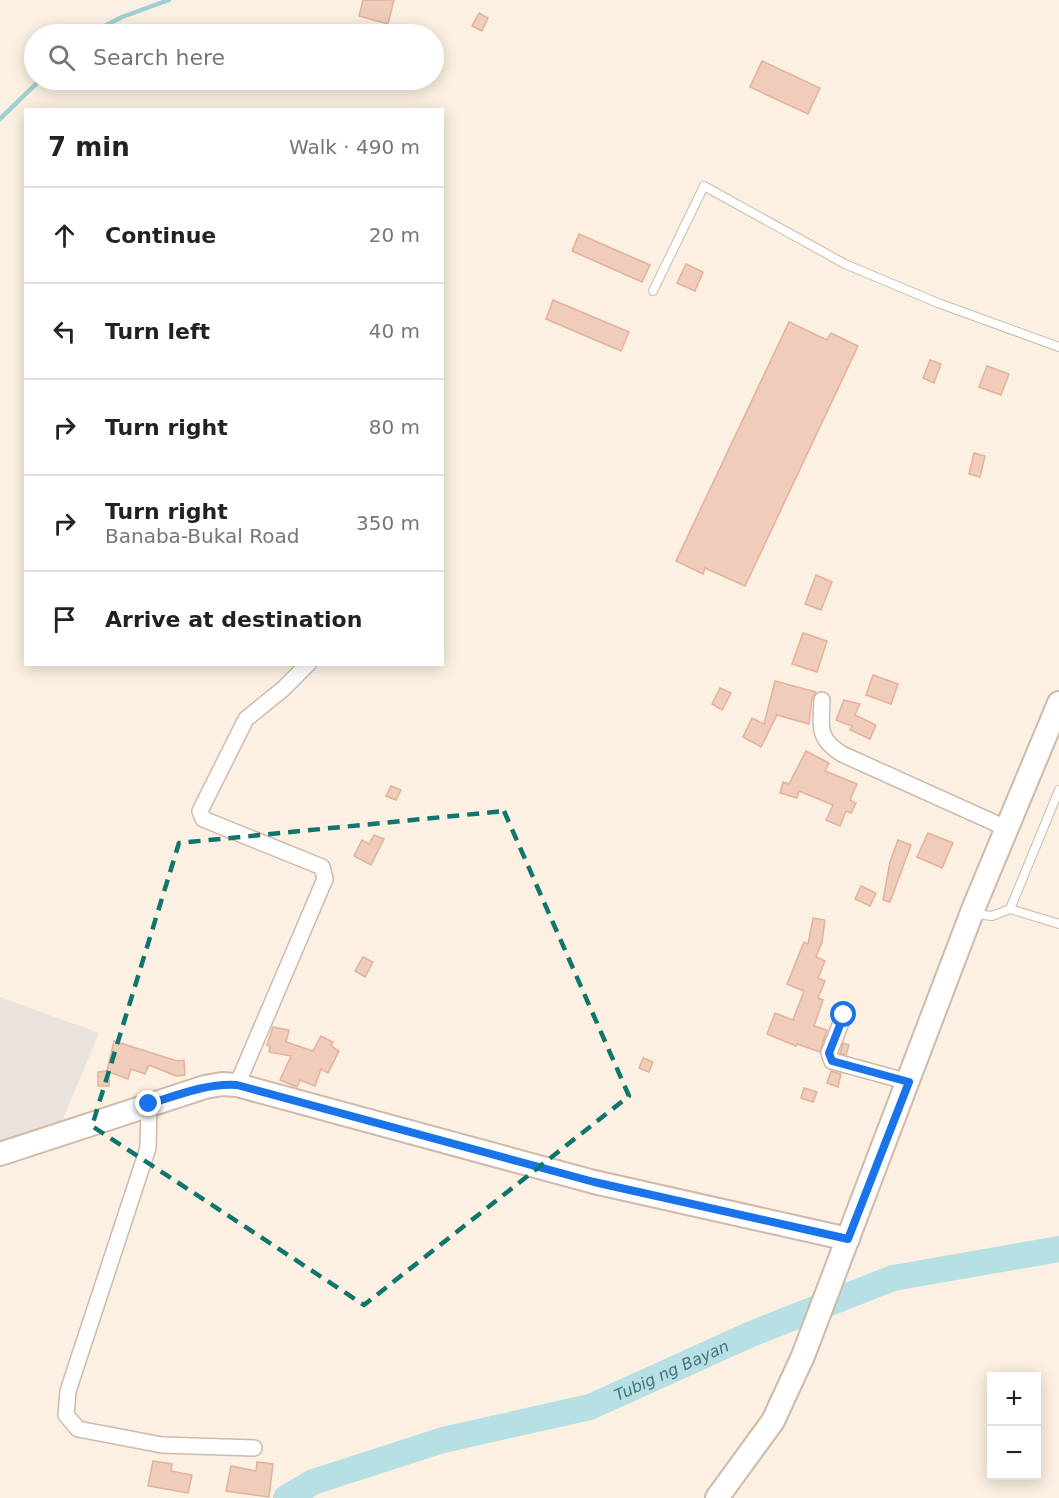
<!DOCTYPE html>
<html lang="en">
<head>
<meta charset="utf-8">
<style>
	:root { --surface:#fff; --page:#f2f2f2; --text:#222; --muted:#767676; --line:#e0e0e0 }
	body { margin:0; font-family:"DejaVu Sans",sans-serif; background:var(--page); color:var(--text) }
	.controls { position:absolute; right:18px; bottom:18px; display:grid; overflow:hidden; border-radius:0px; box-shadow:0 3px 15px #0003 }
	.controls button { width:54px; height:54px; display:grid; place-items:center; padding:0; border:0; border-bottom:2px solid var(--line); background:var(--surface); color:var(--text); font:30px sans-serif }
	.stop { position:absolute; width:18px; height:18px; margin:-14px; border:4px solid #1a73e8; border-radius:50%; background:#fff }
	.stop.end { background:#1a73e8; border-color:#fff; box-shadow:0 2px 6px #0008 }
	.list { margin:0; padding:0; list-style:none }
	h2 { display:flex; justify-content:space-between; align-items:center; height:78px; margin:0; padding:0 24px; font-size:26px }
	h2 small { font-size:20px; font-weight:400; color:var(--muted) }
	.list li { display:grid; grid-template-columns:39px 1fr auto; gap:18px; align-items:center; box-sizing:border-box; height:96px; padding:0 24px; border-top:2px solid var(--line) }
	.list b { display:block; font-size:22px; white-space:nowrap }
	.list p { margin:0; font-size:20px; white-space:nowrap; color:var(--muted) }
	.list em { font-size:20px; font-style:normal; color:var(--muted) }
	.icon { flex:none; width:33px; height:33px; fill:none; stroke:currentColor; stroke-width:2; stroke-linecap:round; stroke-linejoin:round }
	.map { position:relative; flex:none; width:1059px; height:1498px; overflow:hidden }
	.search { position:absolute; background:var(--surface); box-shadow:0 3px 15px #0003; left:24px; top:24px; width:420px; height:66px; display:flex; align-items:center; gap:15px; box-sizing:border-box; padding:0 21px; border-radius:33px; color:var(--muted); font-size:22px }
	.panel { position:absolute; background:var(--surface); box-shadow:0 3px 15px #0003; left:24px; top:108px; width:420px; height:558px; border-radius:0px }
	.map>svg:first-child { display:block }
</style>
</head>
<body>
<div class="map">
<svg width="1059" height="1498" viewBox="0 0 1059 1498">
	<rect width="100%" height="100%" fill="#fbf0e1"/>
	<path fill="#eae2dd" d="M0,997L99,1033L62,1121L0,1144Z"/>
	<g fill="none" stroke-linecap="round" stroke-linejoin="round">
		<g stroke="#9dd0d5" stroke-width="4.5">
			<path d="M89,34L122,17L169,0"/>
			<path d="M0,119L40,80"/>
		</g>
		<path stroke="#b7e0e4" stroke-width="26" id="s1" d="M286,1498L313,1482L443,1440L590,1407L749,1335L893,1278L1059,1249"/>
	</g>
	<g fill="#f0ccba" stroke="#e2b29b" stroke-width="1.5">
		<path d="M363,0H394L388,24L359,16Z"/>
		<path d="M479,13L488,18L482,31L472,26Z"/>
		<path d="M762,61L820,88L808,114L750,87Z"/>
		<path d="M579,234L650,265L642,282L572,251Z"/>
		<path d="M686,264L703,272L695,291L677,283Z"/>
		<path d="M553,300L629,332L621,351L546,319Z"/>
		<path d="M789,322L827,340L831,333L858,346L745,586L705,568L703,574L676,561Z"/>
		<path d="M930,360L941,364L934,383L923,378Z"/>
		<path d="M987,366L1009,374L1001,395L979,387Z"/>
		<path d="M974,453L985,456L980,477L969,474Z"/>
		<path d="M816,575L832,582L821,610L805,604Z"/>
		<path d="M803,633L827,641L817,672L792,664Z"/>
		<path d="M873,675L898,684L891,704L866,695Z"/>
		<path d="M775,681L816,692L812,699L809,724L777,715L761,747L743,737L752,718L764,724Z"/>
		<path d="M720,688L731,693L722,710L712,704Z"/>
		<path d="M844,700L860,704L855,715L876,725L870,739L850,730L852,726L836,720Z"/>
		<path d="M806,751L829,763L825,771L857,784L850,800L856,803L851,813L846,811L840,826L826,820L833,805L799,791L797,798L780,793L783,782L789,784Z"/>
		<path d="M391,786L401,790L396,800L386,796Z"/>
		<path d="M928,833L953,843L942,868L917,857Z"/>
		<path d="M374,835L384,839L371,865L354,856L362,840L369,844Z"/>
		<path d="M898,840L911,845L890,902L883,900L890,862Z"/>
		<path d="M861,886L876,893L870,906L855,899Z"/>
		<path d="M813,918L825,920L822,942L816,957L825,961L818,978L825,981L818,998L823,1000L814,1026L827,1030L820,1052L797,1044L796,1046L767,1034L775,1013L793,1020L804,991L787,984L804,942L808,944Z"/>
		<path d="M363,957L373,962L365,977L355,971Z"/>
		<path d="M273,1027L289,1030L286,1042L313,1051L321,1036L333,1042L331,1046L339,1051L328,1073L321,1069L315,1086L300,1080L297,1087L280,1080L291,1056L269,1052L270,1046L267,1045Z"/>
		<path d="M114,1041L177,1061L184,1060L185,1075L176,1076L149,1065L145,1074L131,1069L128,1079L109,1072V1086H98V1072L107,1071Z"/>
		<path d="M843,1043L849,1045L846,1055L840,1053Z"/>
		<path d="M643,1058L653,1062L649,1072L639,1068Z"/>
		<path d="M831,1071L841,1074L838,1087L827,1083Z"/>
		<path d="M804,1088L817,1092L813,1102L801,1098Z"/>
		<path d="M153,1461L172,1464L171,1471L192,1475L188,1493L148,1486Z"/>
		<path d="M257,1462L273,1464L269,1497L226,1491L231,1466L256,1471Z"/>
	</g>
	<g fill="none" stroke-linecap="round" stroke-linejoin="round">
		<defs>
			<g id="lane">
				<path d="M653,291L704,186L845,264L938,303L1059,347"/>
				<path d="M1010,909L1059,790"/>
				<path d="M974,914L992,916L1010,909L1059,924"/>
			</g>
			<g id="street">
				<path d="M822,700C821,728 817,738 842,754L1006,828"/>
				<path d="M844,1015L829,1053L832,1061L909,1082"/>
				<path d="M237,1085L325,879L322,867L203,819L200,811L246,719L283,689L308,664"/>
				<path d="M149,1104L148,1148L68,1391L66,1415L78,1429L162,1445L254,1448"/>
			</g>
			<g id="secondary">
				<path d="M0,1154L205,1087L222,1084L237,1085L594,1182L848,1239"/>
				<path d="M717,1498L773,1421L803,1356L974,907L1059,703"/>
			</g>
		</defs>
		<use href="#lane" stroke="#ceb9ac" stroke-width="10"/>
		<use href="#street" stroke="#ceb9ac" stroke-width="18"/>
		<use href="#secondary" stroke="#d1b8a9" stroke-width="26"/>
		<use href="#lane" stroke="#fff" stroke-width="8"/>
		<use href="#street" stroke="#fff" stroke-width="15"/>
		<use href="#secondary" stroke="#fff" stroke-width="22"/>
	</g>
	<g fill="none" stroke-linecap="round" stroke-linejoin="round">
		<path stroke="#1a73e8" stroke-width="8" d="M149,1104C178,1095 207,1083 237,1085L594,1182L848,1239L909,1082L832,1061L829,1053L844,1015"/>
	</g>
	<path fill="none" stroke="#0f766e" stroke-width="4.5" stroke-dasharray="12 8" stroke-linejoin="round" d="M504,811L629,1096L364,1305L92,1126L179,843Z"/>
	<g text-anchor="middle" stroke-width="5" stroke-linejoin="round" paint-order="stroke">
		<g font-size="16" font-style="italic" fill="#40777e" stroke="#fff4e7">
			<text dy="6" stroke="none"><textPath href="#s1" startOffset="408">Tubig ng Bayan</textPath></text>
		</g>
	</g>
</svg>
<div class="controls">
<button>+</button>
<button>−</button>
</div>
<div class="stop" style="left:844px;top:1015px"></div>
<div class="stop end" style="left:149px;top:1104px"></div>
<div class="search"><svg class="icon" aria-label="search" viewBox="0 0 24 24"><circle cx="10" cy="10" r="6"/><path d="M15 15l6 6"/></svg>Search here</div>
<section class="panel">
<h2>7 min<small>Walk · 490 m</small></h2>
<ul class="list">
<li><svg class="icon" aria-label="ahead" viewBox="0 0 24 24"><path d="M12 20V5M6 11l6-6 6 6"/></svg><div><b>Continue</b></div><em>20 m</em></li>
<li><svg class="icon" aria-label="left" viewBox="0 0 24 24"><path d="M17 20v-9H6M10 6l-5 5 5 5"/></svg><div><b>Turn left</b></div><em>40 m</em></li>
<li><svg class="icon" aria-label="right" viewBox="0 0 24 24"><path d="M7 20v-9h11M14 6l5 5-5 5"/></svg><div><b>Turn right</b></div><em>80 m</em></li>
<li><svg class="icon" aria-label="right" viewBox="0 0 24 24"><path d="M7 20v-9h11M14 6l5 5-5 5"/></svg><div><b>Turn right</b><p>Banaba-Bukal Road</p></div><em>350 m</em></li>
<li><svg class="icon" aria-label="arrive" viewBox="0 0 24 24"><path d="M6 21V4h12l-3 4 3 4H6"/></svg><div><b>Arrive at destination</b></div></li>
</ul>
</section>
</div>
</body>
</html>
